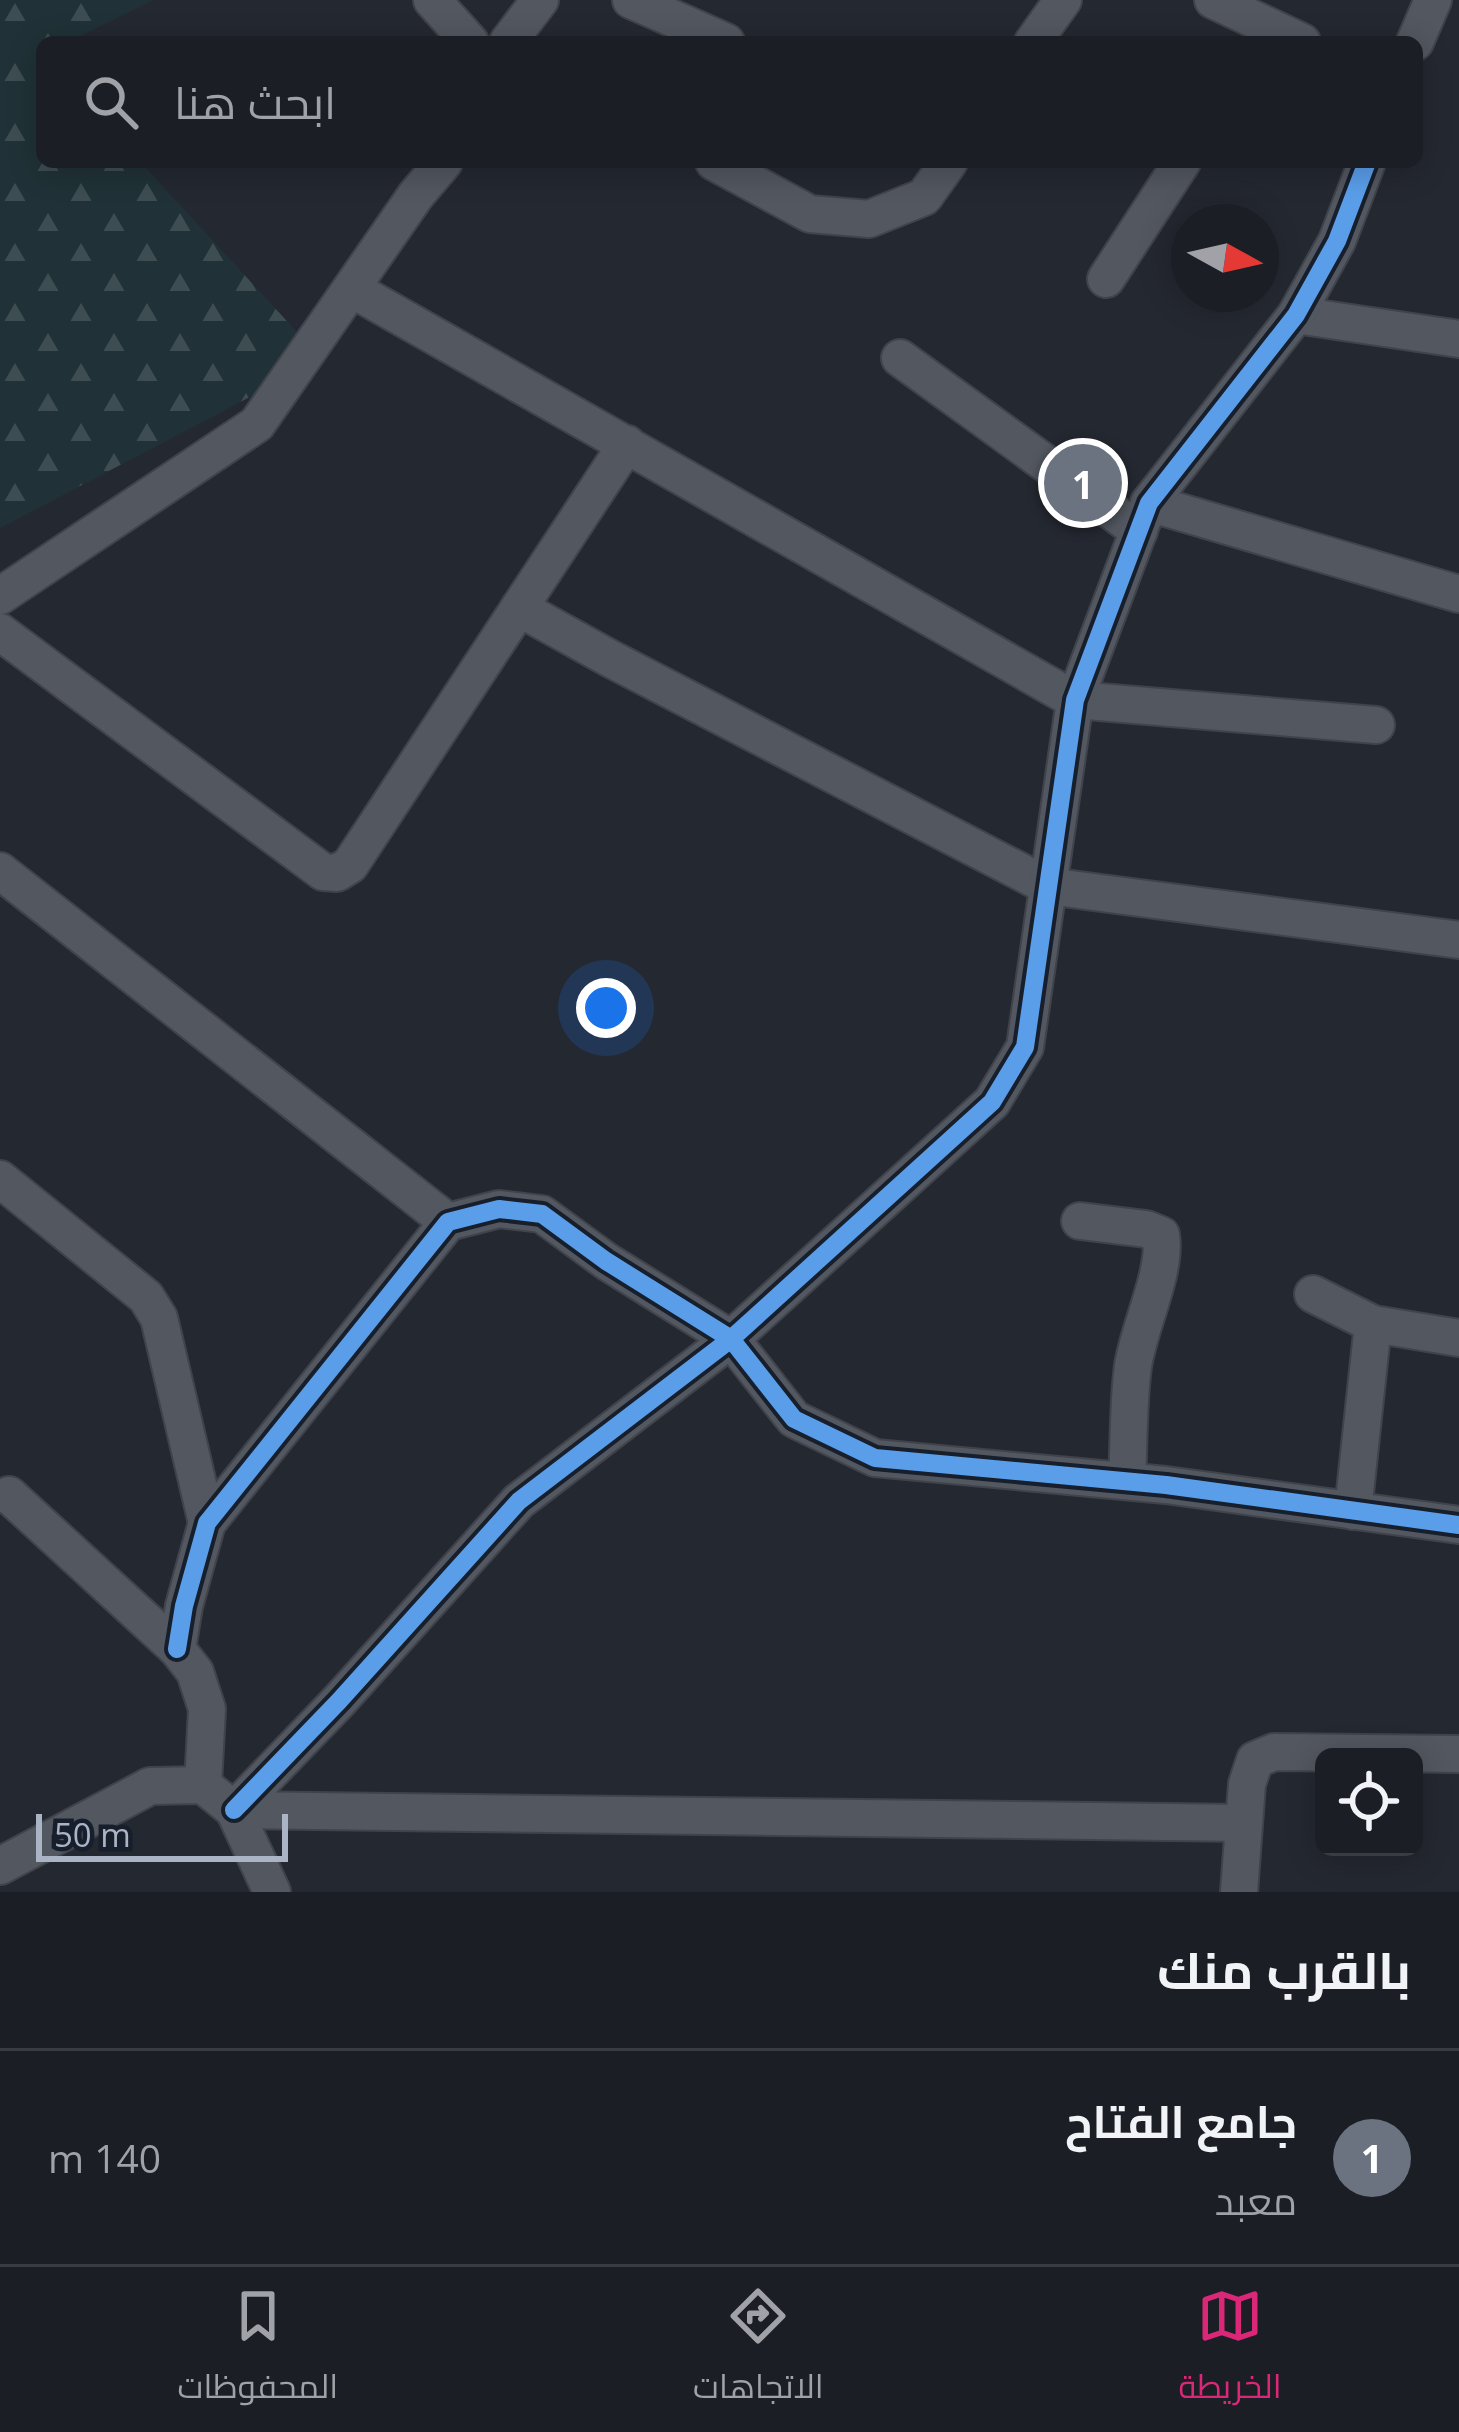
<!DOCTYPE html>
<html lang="ar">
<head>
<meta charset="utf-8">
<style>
	:root { --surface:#1b1e25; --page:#282b32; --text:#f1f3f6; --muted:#a0a2a7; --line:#393c42; --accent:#db2777 }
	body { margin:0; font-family:"Open Sans",Cairo,sans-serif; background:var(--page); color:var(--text); direction:rtl }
	.controls { position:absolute; right:36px; bottom:36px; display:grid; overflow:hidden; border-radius:18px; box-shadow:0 6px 30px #0003 }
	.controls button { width:108px; height:108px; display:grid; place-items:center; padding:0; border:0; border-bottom:3px solid var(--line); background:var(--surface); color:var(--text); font:60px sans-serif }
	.compass { position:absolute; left:1171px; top:204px; width:108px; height:108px; border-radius:50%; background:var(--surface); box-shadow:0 6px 30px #0003; rotate:98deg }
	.scale { position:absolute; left:36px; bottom:30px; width:252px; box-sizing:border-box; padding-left:12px; border:6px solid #abb4c5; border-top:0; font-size:33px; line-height:42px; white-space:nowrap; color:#abb4c5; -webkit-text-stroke:9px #171f2c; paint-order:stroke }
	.you { position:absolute; left:606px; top:1008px; width:42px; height:42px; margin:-30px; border:9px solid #fff; border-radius:50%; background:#1a73e8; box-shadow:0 0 0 18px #1a73e833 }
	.badge { display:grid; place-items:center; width:78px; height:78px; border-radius:50%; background:var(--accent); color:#fff; font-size:39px; font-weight:700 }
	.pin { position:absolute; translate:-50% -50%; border:6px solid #fff; box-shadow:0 3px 12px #0006 }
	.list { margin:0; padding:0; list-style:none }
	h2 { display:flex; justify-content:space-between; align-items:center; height:156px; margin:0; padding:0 48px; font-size:51px }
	h2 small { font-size:39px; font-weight:400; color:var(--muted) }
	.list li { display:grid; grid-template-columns:78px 1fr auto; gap:36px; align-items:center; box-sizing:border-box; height:216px; padding:0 48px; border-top:3px solid var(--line) }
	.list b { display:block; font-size:45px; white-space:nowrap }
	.list p { margin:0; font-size:39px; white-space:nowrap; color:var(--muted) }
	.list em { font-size:39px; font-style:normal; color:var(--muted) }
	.icon { flex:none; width:66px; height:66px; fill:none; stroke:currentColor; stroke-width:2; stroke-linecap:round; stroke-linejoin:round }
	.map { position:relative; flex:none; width:1459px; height:1892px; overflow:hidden; direction:ltr }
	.search { position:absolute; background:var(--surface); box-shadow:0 6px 30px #0003; left:36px; right:36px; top:36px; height:132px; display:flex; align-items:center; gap:30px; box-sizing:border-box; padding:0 42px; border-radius:18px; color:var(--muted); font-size:45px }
	.sheet { height:372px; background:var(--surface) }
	nav { display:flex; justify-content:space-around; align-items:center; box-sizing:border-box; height:168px; border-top:3px solid var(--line); background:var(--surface); font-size:33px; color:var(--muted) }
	nav a { display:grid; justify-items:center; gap:6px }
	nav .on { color:var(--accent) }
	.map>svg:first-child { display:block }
</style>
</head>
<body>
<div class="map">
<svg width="1459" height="1892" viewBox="0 0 1459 1892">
	<defs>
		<pattern id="forest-firs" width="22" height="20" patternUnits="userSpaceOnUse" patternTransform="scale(3)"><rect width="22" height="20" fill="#203237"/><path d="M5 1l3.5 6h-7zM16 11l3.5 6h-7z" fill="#3e4d52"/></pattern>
	</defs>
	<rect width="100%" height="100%" fill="#242831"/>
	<path fill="url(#forest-firs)" d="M0,0H153L68,42H42V162H140L322,359L0,528Z"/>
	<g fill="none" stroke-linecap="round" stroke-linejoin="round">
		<defs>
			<g id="street">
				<path d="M432,0L470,42"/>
				<path d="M631,0L726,42"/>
				<path d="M1213,0L1302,42"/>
				<path d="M508,42L540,0"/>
				<path d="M1033,42L1063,0"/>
				<path d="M1415,42L1433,0"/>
				<path d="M714,162L810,214L869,219L924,197L949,162"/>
				<path d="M1106,279L1182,162"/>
				<path d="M352,289L1075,700L1376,725"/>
				<path d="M1296,315L1459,339"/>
				<path d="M900,358L1139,531"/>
				<path d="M1149,503L1459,594"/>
				<path d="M0,596L257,424L416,195L444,162"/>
				<path d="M519,608L611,659L1048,886L1459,940"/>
				<path d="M0,632L323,872L337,873L350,865L627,444"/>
				<path d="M0,871L448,1222"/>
				<path d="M0,1179L146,1297L159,1318L207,1523"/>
				<path d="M1080,1221L1146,1229L1161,1235C1167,1271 1139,1326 1133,1366C1128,1403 1129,1443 1127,1481"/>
				<path d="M1313,1294L1373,1324L1459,1338"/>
				<path d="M9,1495L177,1649L195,1672L207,1709L203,1785"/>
				<path d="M1353,1511L1373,1324"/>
				<path d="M177,1649L184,1606L207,1523L448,1222L499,1209L542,1214L606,1261L731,1339L794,1419L875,1458L1166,1485L1459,1525"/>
				<path d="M234,1810L339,1701L519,1501L731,1339L992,1102L1025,1047L1075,700L1149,503L1296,315L1337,241L1367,162"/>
				<path d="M234,1810L1244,1823"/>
				<path d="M0,1866L150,1786L203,1785L234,1810L272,1892"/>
				<path d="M1239,1892L1247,1784L1255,1760L1274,1752L1459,1754"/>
			</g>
		</defs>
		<use href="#street" stroke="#40434b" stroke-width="40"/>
		<use href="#street" stroke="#525760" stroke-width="36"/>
		<defs>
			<g id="cycleway">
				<path d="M177,1649L184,1606L207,1523L448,1222L499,1209L542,1214L606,1261L731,1339L794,1419L875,1458L1166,1485L1459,1525"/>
				<path d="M234,1810L339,1701L519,1501L731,1339L992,1102L1025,1047L1075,700L1149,503L1296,315L1337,241L1367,162"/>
			</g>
		</defs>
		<use href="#cycleway" stroke="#171f2c" stroke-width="26"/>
		<use href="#cycleway" stroke="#5a9eea" stroke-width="18"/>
	</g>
</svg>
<div class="controls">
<button><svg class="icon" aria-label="locate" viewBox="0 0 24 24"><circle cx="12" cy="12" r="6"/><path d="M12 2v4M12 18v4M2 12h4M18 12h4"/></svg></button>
</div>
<svg class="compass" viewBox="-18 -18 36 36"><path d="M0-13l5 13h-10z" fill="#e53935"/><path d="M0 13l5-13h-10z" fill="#a0a2a7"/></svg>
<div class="scale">50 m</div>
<div class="you"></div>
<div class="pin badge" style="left:1083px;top:483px;background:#6b7280">1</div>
<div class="search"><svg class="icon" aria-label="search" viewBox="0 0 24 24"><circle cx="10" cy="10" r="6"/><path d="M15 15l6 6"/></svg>ابحث هنا</div>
</div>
<section class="sheet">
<h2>بالقرب منك<small></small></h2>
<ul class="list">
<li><span class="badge" style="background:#6b7280">1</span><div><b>جامع الفتاح</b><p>معبد</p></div><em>140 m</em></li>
</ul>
</section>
<nav>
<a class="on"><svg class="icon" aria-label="map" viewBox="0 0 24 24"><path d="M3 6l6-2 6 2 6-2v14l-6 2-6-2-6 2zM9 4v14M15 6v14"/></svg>الخريطة</a>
<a><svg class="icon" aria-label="directions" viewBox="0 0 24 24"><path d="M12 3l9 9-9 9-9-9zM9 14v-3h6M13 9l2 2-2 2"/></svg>الاتجاهات</a>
<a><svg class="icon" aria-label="saved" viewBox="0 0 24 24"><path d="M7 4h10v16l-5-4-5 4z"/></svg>المحفوظات</a>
</nav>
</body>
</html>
